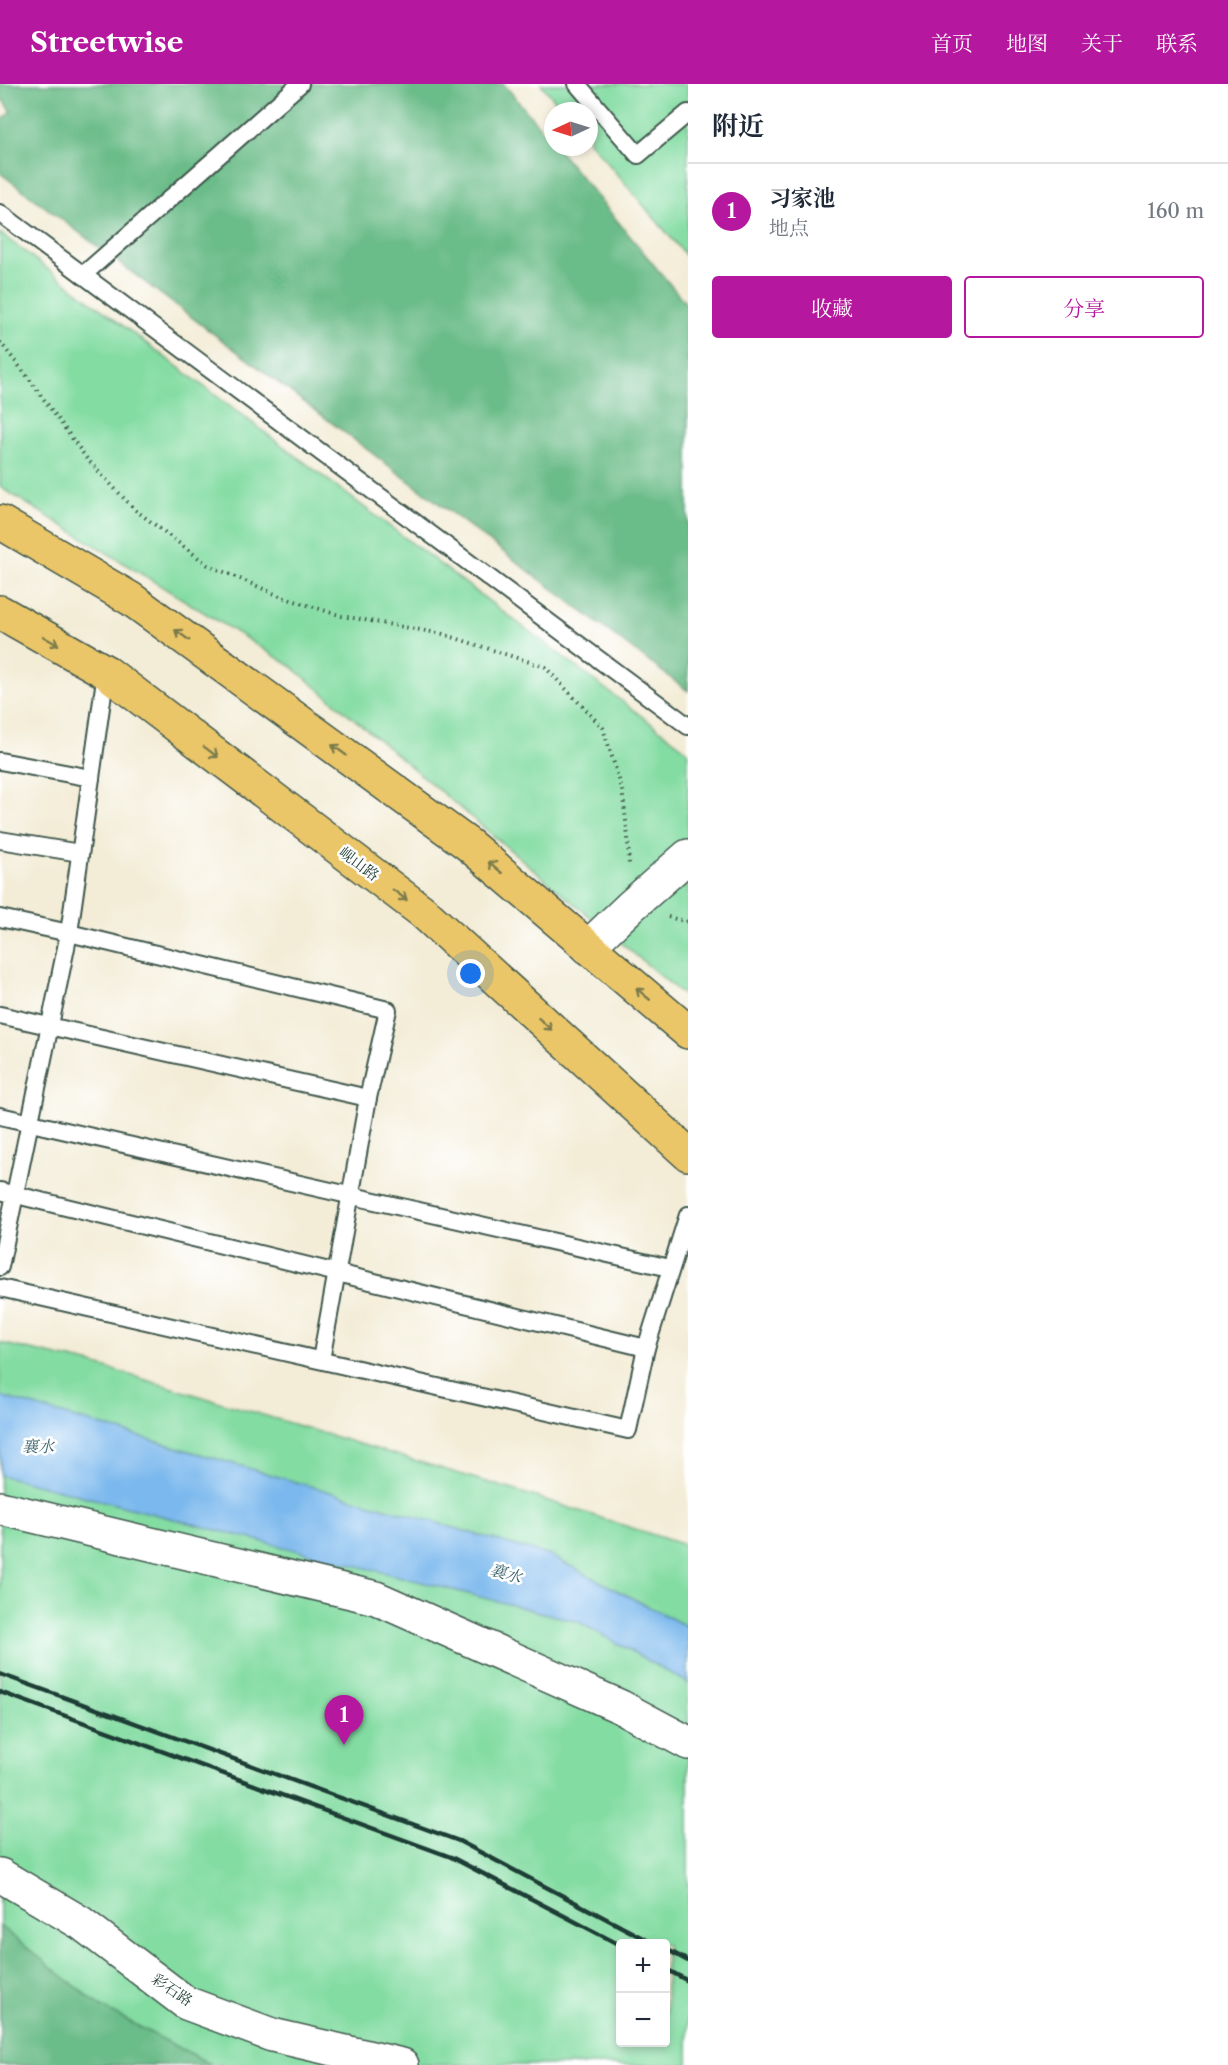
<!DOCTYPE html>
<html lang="zh">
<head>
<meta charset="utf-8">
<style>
	:root { --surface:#fff; --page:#f2f2f3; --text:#1f2937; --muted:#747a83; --line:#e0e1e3; --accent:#b5179e }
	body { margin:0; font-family:"Libre Caslon Text","Noto Serif SC",serif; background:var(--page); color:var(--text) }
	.controls { position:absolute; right:18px; bottom:18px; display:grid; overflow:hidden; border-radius:6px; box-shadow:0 3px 9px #0003 }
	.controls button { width:54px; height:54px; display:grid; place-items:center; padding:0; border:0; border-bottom:2px solid var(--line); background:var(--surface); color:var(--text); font:30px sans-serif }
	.compass { position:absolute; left:544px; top:18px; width:54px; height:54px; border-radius:50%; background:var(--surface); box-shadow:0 3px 9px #0003; rotate:266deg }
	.you { position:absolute; left:471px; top:890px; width:21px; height:21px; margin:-15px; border:4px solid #fff; border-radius:50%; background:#1a73e8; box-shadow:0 0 0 9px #1a73e833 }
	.badge { display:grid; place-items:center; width:39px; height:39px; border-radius:50%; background:var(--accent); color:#fff; font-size:20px; font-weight:700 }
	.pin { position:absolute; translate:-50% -50px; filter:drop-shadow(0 2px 3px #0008) }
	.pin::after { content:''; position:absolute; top:32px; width:21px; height:18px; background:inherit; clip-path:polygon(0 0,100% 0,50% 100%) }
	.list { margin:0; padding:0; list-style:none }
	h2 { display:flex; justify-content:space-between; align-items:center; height:78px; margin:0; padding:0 24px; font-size:26px }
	h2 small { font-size:20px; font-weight:400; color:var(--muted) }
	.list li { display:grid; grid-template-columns:39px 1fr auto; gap:18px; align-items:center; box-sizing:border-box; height:96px; padding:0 24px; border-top:2px solid var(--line) }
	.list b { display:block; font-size:22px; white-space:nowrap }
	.list p { margin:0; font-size:20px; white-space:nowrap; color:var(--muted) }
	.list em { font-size:20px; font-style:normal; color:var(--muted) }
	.actions { display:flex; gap:12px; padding:18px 24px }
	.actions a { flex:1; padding:14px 0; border:2px solid var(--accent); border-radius:6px; text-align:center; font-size:21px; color:var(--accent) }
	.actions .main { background:var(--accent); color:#fff }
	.map { position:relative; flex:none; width:688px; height:1981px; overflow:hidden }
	header { display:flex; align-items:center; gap:36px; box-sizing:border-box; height:84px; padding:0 30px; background:var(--accent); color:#fff }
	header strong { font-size:28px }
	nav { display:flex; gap:33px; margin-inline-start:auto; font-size:21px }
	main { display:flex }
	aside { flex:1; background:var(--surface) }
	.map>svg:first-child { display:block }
</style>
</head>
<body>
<header>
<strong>Streetwise</strong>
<nav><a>首页</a><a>地图</a><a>关于</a><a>联系</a></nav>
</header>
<main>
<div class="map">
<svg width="688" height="1981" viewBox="0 0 688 1981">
	<rect width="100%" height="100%" fill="#fff"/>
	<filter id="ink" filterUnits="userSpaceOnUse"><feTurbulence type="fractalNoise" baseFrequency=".0167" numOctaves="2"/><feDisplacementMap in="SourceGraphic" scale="12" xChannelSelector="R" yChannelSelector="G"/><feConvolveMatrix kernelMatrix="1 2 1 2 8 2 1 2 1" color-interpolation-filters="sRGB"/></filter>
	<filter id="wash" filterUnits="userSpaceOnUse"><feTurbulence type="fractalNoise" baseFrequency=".008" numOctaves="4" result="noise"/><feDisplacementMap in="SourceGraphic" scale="24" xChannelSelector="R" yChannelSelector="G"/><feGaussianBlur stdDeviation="1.35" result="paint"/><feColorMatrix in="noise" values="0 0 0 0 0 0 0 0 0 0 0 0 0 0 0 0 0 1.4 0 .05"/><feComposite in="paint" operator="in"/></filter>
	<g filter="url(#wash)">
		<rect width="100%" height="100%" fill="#f3ecd6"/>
		<g fill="#83dca2" stroke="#518c6b" stroke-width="1.5" fill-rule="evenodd">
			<path d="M541,0H688V174L589,57V27H564Z"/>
			<path d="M0,149L688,667V915L291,582L0,403Z"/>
			<path d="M0,1259L93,1280L530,1411L688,1462V1981H0ZM620,1860H666V1958H620Z"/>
		</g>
		<g fill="#6abc88" stroke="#447c5e" stroke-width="1.5">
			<path d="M0,0H504L553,59V63H556L688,222V607L0,89V38L11,28L0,12Z"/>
			<path d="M0,1842L100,1922L212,1981H0Z"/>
		</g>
		<path fill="#7ab8ed" stroke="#4c7a90" stroke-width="1.5" d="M0,1312L551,1472L688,1543V1599L579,1538L0,1391Z"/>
	</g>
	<g filter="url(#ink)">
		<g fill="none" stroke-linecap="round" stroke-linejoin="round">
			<defs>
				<g id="service">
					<path d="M577,0L638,71L688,29"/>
					<path d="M0,129L688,642"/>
					<path d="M83,191L300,0"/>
					<path d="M0,677L91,694"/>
					<path d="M0,756L80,769"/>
					<path d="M0,834L69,849L388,926L368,1014L321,1276"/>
					<path d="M0,931L368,1014"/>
					<path d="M0,1032L670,1184"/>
					<path d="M0,1107L646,1264"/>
					<path d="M0,1183L69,849L106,588"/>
					<path d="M0,1204L628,1346L646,1264L688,1131"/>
				</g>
				<g id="minor">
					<path d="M588,863L630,823L688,772"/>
					<path d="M0,1424L376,1514L621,1623L688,1659"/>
				</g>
				<path id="tertiary" d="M0,1791L81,1839L186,1919L272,1951L402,1981"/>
				<g id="trunk">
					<path d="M0,438L131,515L469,761L688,948"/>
					<path d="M0,528L106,588L423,828L688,1070"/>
				</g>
			</defs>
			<use href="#service" stroke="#3f574c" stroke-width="20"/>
			<use href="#minor" stroke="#3f574c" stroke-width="36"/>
			<use href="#tertiary" stroke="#3f574c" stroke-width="36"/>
			<use href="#trunk" stroke="#3f574c" stroke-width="36"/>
			<g stroke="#3f574c" stroke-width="4" stroke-dasharray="1.5 4.5" stroke-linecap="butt">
				<path d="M0,258L27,292L87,375L134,425L208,481L282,513L342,532L443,550L545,583L603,644L622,705L628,753L629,780"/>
				<path d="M668,833L688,838"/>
			</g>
			<use href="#service" stroke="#fff" stroke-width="16"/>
			<use href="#minor" stroke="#fff" stroke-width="33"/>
			<use href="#tertiary" stroke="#fff" stroke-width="33"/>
			<use href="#trunk" stroke="#ebc669" stroke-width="33"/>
			<g stroke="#1f3d34" stroke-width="4.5">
				<path d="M0,1590L459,1757L654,1860"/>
				<path d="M0,1608L451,1773L620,1861"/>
				<path d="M666,1865L688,1877"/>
				<path d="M666,1885L688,1897"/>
			</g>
		</g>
		<defs><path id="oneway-shaft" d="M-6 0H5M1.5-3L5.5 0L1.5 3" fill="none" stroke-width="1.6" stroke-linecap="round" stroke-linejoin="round" transform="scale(1.5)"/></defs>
		<g stroke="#7b7b4c">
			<use href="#oneway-shaft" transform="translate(182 551) rotate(-144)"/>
			<use href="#oneway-shaft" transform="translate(51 557) rotate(30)"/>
			<use href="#oneway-shaft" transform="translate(339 666) rotate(-144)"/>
			<use href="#oneway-shaft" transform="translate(211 668) rotate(37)"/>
			<use href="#oneway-shaft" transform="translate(495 783) rotate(-139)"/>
			<use href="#oneway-shaft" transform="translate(400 811) rotate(37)"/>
			<use href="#oneway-shaft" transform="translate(643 910) rotate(-140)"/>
			<use href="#oneway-shaft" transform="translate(545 940) rotate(42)"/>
		</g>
	</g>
	<g text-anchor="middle" stroke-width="5" stroke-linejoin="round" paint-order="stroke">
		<g font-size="15" fill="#1f3d34" stroke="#fff">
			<text transform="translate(359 780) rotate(37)" y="5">岘山路</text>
			<text transform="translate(172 1906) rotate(34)" y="5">彩石路</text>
		</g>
		<g font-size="16" font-style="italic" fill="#3a626c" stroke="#fff">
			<text x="38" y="1368">襄水</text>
			<text transform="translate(506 1489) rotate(16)" y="6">襄水</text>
		</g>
	</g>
</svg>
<div class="controls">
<button>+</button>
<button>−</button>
</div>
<svg class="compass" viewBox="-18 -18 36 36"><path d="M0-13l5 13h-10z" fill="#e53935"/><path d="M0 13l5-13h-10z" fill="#747a83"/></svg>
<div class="you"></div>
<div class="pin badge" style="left:344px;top:1661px">1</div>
</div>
<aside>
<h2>附近<small></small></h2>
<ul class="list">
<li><span class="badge">1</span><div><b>习家池</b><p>地点</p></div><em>160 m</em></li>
</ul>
<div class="actions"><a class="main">收藏</a><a>分享</a></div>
</aside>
</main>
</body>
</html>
